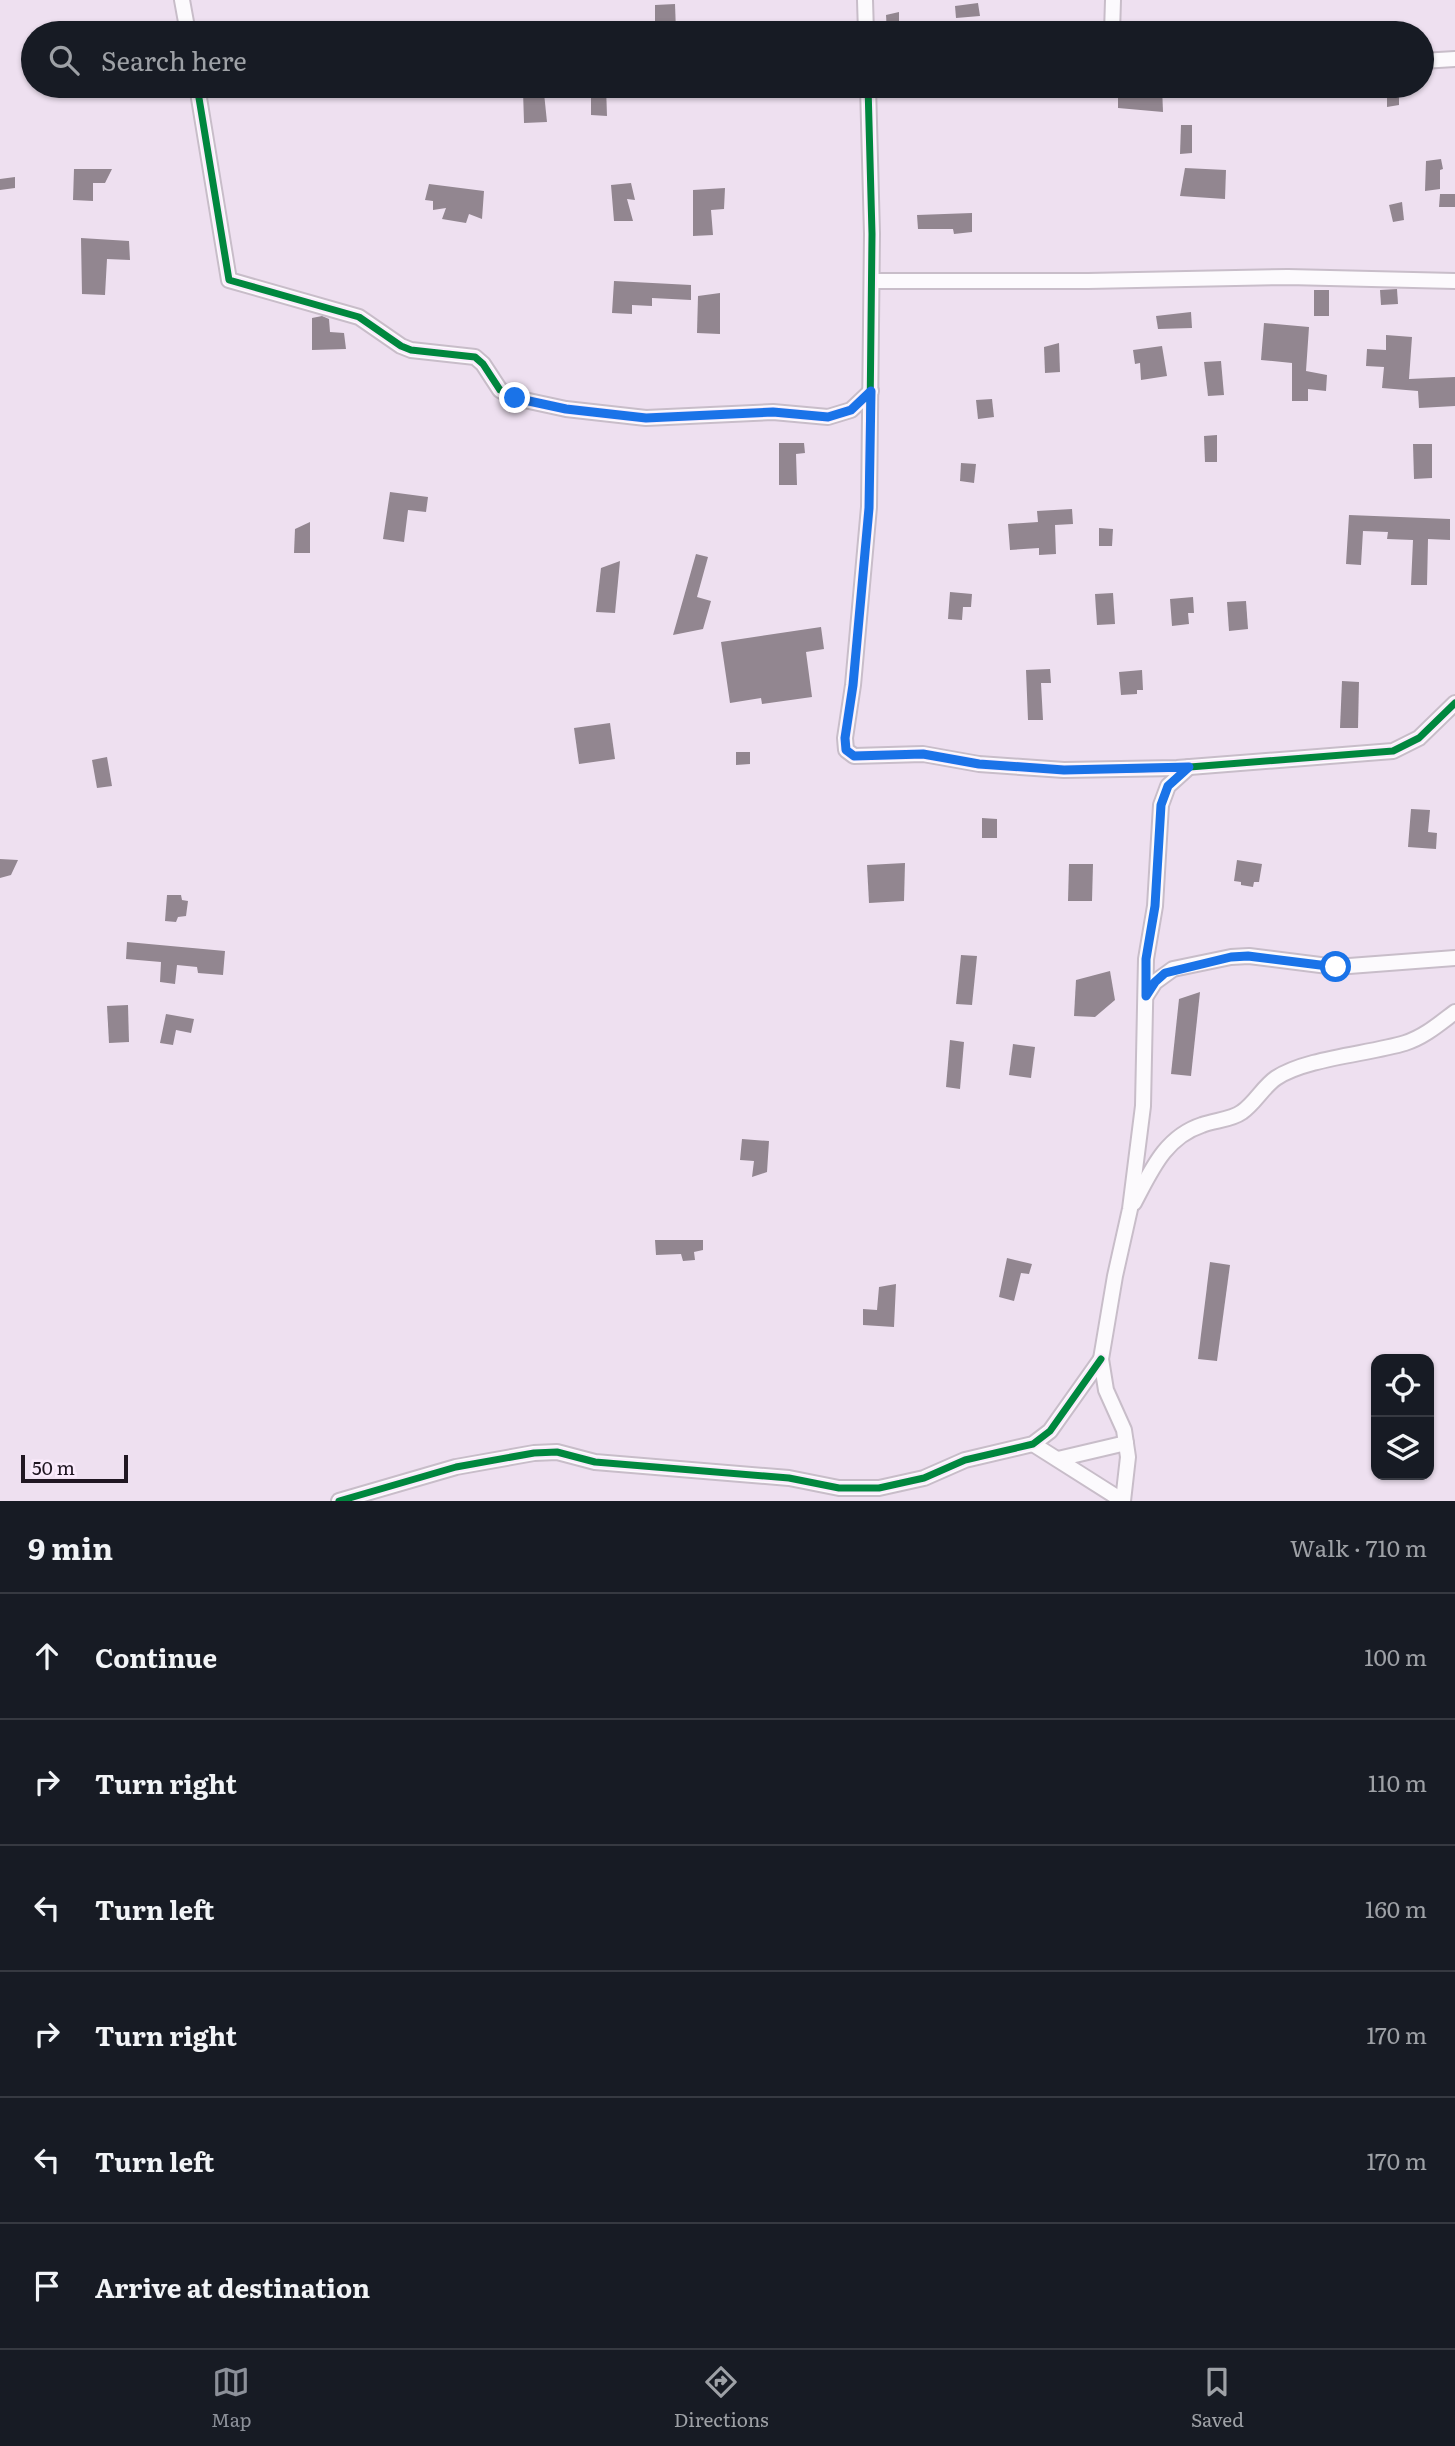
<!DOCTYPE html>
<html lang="en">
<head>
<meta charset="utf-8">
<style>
	:root { --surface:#171b24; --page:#20242c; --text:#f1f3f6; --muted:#9ea1a6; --line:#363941; --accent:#8c9099 }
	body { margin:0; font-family:Literata,serif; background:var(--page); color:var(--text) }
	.controls { position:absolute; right:21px; bottom:21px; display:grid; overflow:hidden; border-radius:14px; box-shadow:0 2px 5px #0004 }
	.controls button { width:63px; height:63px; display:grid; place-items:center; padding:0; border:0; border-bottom:2px solid var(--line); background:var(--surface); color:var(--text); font:35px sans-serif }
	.scale { position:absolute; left:21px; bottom:18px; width:107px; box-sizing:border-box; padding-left:7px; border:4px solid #201722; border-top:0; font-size:19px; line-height:24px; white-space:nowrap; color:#201722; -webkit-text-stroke:5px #faebfc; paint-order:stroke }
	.stop { position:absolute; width:21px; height:21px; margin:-16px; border:5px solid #1a73e8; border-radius:50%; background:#fff }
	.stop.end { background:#1a73e8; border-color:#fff; box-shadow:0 2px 7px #0008 }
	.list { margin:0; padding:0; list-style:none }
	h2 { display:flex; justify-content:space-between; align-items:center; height:91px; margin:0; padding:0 28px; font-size:30px }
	h2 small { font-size:23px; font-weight:400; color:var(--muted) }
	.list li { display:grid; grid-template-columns:46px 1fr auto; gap:21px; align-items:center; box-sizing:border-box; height:126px; padding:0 28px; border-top:2px solid var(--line) }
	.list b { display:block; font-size:26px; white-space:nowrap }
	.list em { font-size:23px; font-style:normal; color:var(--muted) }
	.icon { flex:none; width:38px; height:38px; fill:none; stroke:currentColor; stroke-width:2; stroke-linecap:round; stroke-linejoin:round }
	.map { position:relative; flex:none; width:1455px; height:1501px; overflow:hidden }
	.search { position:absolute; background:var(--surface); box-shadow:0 2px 5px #0004; left:21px; right:21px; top:21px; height:77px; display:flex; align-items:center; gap:18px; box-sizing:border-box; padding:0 24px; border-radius:38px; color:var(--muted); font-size:26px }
	.sheet { height:847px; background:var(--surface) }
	nav { display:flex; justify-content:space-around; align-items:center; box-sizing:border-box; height:98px; border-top:2px solid var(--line); background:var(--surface); font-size:19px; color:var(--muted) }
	nav a { display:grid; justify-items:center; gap:4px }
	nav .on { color:var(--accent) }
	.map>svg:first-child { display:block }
</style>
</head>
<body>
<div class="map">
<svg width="1455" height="1501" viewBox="0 0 1455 1501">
	<rect width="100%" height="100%" fill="#eee0f0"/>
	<g fill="#928690">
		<path d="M978,3L980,16L956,18L955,6Z"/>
		<path d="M675,4L676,31L655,32V5Z"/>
		<path d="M899,12V33H887L886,15Z"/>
		<path d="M591,86H606L607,116L591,115Z"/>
		<path d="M1118,86H1162L1163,112L1118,108Z"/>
		<path d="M1387,86H1399V105L1387,107Z"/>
		<path d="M523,91L544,93L547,122L524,123Z"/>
		<path d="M1181,125H1192V153L1180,154Z"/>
		<path d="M1441,159L1443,169L1440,170V189L1425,191L1426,161Z"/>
		<path d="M1185,168L1226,170L1225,199L1180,196Z"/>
		<path d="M74,169H112L105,183H93V201L73,200Z"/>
		<path d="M15,177V188L0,190V179Z"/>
		<path d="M631,183L635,200L627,199L633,221H614L611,185Z"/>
		<path d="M429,184L484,191L482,219L469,214L466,223L442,219L446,208L433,210V201L425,200Z"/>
		<path d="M725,188L724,209L711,210L713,235L693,236V190Z"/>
		<path d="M1440,194H1455V207H1439Z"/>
		<path d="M1402,202L1404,220L1393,222L1389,205Z"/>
		<path d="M972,213V232L954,234L953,229H918L917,215Z"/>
		<path d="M81,238L129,241L130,260L107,259L105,295L82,294Z"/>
		<path d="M614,281L691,285V300L652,298V306L632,305V314L612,313Z"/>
		<path d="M1397,289L1398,304L1381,305L1380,290Z"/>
		<rect x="1314" y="290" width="15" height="26"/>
		<path d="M720,293V334L697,333L698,296Z"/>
		<path d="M1191,312L1192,328L1158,329L1156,316Z"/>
		<path d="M322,316L329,319L330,332L344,333L346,349L312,350V318Z"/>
		<path d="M1264,323L1309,327L1306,371L1327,375L1326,391L1308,389V401H1292V363L1261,360Z"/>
		<path d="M1386,335L1412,337L1409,379L1455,377V406L1419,408L1418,391L1382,388L1384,367L1366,366L1367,349L1386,350Z"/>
		<path d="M1059,343L1060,372L1045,373L1044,347Z"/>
		<path d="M1162,346L1167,376L1141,380L1140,363L1135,364L1133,350Z"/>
		<path d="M1221,361L1224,395L1208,396L1204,362Z"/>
		<path d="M992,399L994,417L978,419L976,400Z"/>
		<path d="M1217,435V462H1205L1204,436Z"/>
		<path d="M779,443H804L805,453L796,454L797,485H779Z"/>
		<path d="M1413,444H1432V478L1414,479Z"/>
		<path d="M961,463L976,464L974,483L960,481Z"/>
		<path d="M390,492L428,497L426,512L408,510L404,542L383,539Z"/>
		<path d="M1072,509L1073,524L1055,525L1056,554L1039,555V548L1010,550L1008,524L1038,522L1037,511Z"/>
		<path d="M1349,515L1450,519V540L1428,539L1427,585H1411L1413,540L1387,539L1388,532L1363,531L1361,565L1346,564Z"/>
		<path d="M310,522V553H294L295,529Z"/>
		<path d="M1099,528L1113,529L1112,546H1099Z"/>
		<path d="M696,554L708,557L697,597L711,601L703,629L673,635Z"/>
		<path d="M620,561L615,613L596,612L601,568Z"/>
		<path d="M950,592L972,594L971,607H963L962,620L948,619Z"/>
		<path d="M1113,593L1115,624L1097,625L1095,594Z"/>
		<path d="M1193,597L1194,613H1188L1189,624L1172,626L1170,599Z"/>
		<path d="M1246,601L1248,629L1229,631L1227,602Z"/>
		<path d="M821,627L824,649L806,652L812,697L762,704L761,698L730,703L721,642Z"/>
		<path d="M1050,669L1051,683H1041L1043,720H1028L1026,670Z"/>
		<path d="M1142,670L1143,690H1137V694L1121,695L1119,672Z"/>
		<path d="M1342,681L1359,682L1358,728H1340Z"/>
		<path d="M610,723L615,759L579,764L574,728Z"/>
		<path d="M736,752H750V764L736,765Z"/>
		<path d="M107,757L112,786L97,788L92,760Z"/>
		<path d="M1411,809L1430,810L1428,832L1437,833L1436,849L1408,847Z"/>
		<path d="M982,818L997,819V838H982Z"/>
		<path d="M0,859L18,860L11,875L0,878Z"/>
		<path d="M1237,860L1262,864L1259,882H1254L1253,887L1241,885V882L1234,881Z"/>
		<path d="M905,863L904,901L869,903L867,865Z"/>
		<path d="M1069,864H1093L1092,901H1068Z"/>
		<path d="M167,895H181L182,900L188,901L186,916L178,917L176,922L165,921Z"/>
		<path d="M127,942L225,951L223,975L198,973L197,967L177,965L175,984L160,982L161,962L126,959Z"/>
		<path d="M961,955L977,956L972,1005L956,1004Z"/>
		<path d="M1110,971L1115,1000L1095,1017L1074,1016L1076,980Z"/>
		<path d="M1200,992L1191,1076L1171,1074L1179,999Z"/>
		<path d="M128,1005L129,1042L109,1043L107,1006Z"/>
		<path d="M166,1014L194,1019L191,1033L176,1030L173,1045L160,1043Z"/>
		<path d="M950,1040L964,1042L960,1089L946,1087Z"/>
		<path d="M1013,1044L1035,1047L1031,1078L1009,1075Z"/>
		<path d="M742,1139L769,1141L767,1172L752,1177L754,1161L740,1160Z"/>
		<path d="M655,1240H703V1250L694,1252L695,1260L683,1261L681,1254L656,1255Z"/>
		<path d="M1007,1258L1032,1264L1029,1274L1021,1273L1014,1301L999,1297Z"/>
		<path d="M1210,1262L1230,1265L1217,1361L1198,1359Z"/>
		<path d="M896,1284L894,1327L863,1325V1309L877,1310L879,1287Z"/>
	</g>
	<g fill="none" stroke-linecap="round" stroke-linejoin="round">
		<defs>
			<g id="minor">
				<path d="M182,0L188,33"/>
				<path d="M865,0L866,33"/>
				<path d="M1112,33L1113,0"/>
				<path d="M1422,61L1455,59"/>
				<path d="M197,86L229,280L359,317L401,346L411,350L475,357L483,364L500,390L515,398L566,409L646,418L773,412L828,417L851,410L871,391"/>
				<path d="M868,86L872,234L869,507L853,685L845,738L846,750L854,756L923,754L979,764L1064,770L1177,768L1393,751L1419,738L1455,703"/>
				<path d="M872,281H1088L1288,277L1455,281"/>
				<path d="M1146,996L1155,982L1173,969L1231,957L1249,956L1336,967L1455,958"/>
				<path d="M1134,1203C1151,1171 1165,1137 1202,1125C1215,1120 1231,1120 1242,1112C1255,1103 1263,1087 1276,1078C1306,1058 1369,1054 1405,1043C1424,1037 1439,1024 1455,1012"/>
				<path d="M1033,1444L1123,1501"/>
				<path d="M1058,1459L1126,1443"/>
				<path d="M339,1501L456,1467L534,1453L557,1452L595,1462L789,1478L839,1488H879L924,1478L965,1460L1033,1444L1050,1431L1101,1359"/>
				<path d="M1123,1501L1128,1457L1124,1430L1106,1390L1101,1359L1115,1276L1130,1209L1143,1106L1146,959L1155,906L1161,805L1168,786L1189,767"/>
			</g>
		</defs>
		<use href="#minor" stroke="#c8bdc9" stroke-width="18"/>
		<use href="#minor" stroke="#fcfafd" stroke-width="14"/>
		<defs>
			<g id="cycleway">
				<path d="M197,86L229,280L359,317L401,346L411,350L475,357L483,364L500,390L515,398L566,409L646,418L773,412L828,417L851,410L871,391"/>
				<path d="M868,86L872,234L869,507L853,685L845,738L846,750L854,756L923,754L979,764L1064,770L1177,768L1393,751L1419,738L1455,703"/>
				<path d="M339,1501L456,1467L534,1453L557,1452L595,1462L789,1478L839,1488H879L924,1478L965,1460L1033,1444L1050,1431L1101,1359"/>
			</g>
		</defs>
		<use href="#cycleway" stroke="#faebfc" stroke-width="11"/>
		<use href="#cycleway" stroke="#00873e" stroke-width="7"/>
	</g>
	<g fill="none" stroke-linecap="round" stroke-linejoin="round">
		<path stroke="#1a73e8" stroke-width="9" d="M515,398L566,409L646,418L773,412L828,417L851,410L871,391L869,508L853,685L845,738L846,750L854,756L923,754L979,764L1064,770L1189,767L1168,786L1161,805L1155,906L1146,959V996L1155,982L1165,973L1231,957L1248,956L1336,967"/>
	</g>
</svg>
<div class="controls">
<button><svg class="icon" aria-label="locate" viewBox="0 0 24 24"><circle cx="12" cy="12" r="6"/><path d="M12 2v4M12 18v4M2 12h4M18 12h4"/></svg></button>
<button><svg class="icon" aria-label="layers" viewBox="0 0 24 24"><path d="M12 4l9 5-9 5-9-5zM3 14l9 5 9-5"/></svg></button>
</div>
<div class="scale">50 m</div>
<div class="stop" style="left:1336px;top:967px"></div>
<div class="stop end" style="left:515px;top:398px"></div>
<div class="search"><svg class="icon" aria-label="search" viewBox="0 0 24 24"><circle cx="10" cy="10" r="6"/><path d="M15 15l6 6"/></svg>Search here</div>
</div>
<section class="sheet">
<h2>9 min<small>Walk · 710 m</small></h2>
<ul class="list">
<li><svg class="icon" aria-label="ahead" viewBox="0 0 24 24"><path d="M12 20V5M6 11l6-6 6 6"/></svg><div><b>Continue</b></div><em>100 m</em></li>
<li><svg class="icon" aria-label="right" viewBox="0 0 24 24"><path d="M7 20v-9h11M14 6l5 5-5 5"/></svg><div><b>Turn right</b></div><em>110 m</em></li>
<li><svg class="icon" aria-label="left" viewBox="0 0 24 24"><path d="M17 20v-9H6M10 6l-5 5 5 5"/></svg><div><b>Turn left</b></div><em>160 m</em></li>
<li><svg class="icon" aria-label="right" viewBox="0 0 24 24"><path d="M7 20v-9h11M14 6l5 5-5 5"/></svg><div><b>Turn right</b></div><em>170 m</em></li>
<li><svg class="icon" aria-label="left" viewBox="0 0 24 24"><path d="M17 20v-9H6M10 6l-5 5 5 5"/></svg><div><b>Turn left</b></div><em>170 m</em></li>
<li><svg class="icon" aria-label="arrive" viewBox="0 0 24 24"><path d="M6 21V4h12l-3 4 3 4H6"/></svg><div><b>Arrive at destination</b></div></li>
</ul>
</section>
<nav>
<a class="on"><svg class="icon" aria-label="map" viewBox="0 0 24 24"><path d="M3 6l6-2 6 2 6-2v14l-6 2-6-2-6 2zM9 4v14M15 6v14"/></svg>Map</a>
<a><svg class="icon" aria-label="directions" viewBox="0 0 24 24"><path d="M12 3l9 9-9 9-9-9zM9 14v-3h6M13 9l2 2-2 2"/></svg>Directions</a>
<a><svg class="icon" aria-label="saved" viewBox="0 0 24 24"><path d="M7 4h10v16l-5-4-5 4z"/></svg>Saved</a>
</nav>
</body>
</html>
